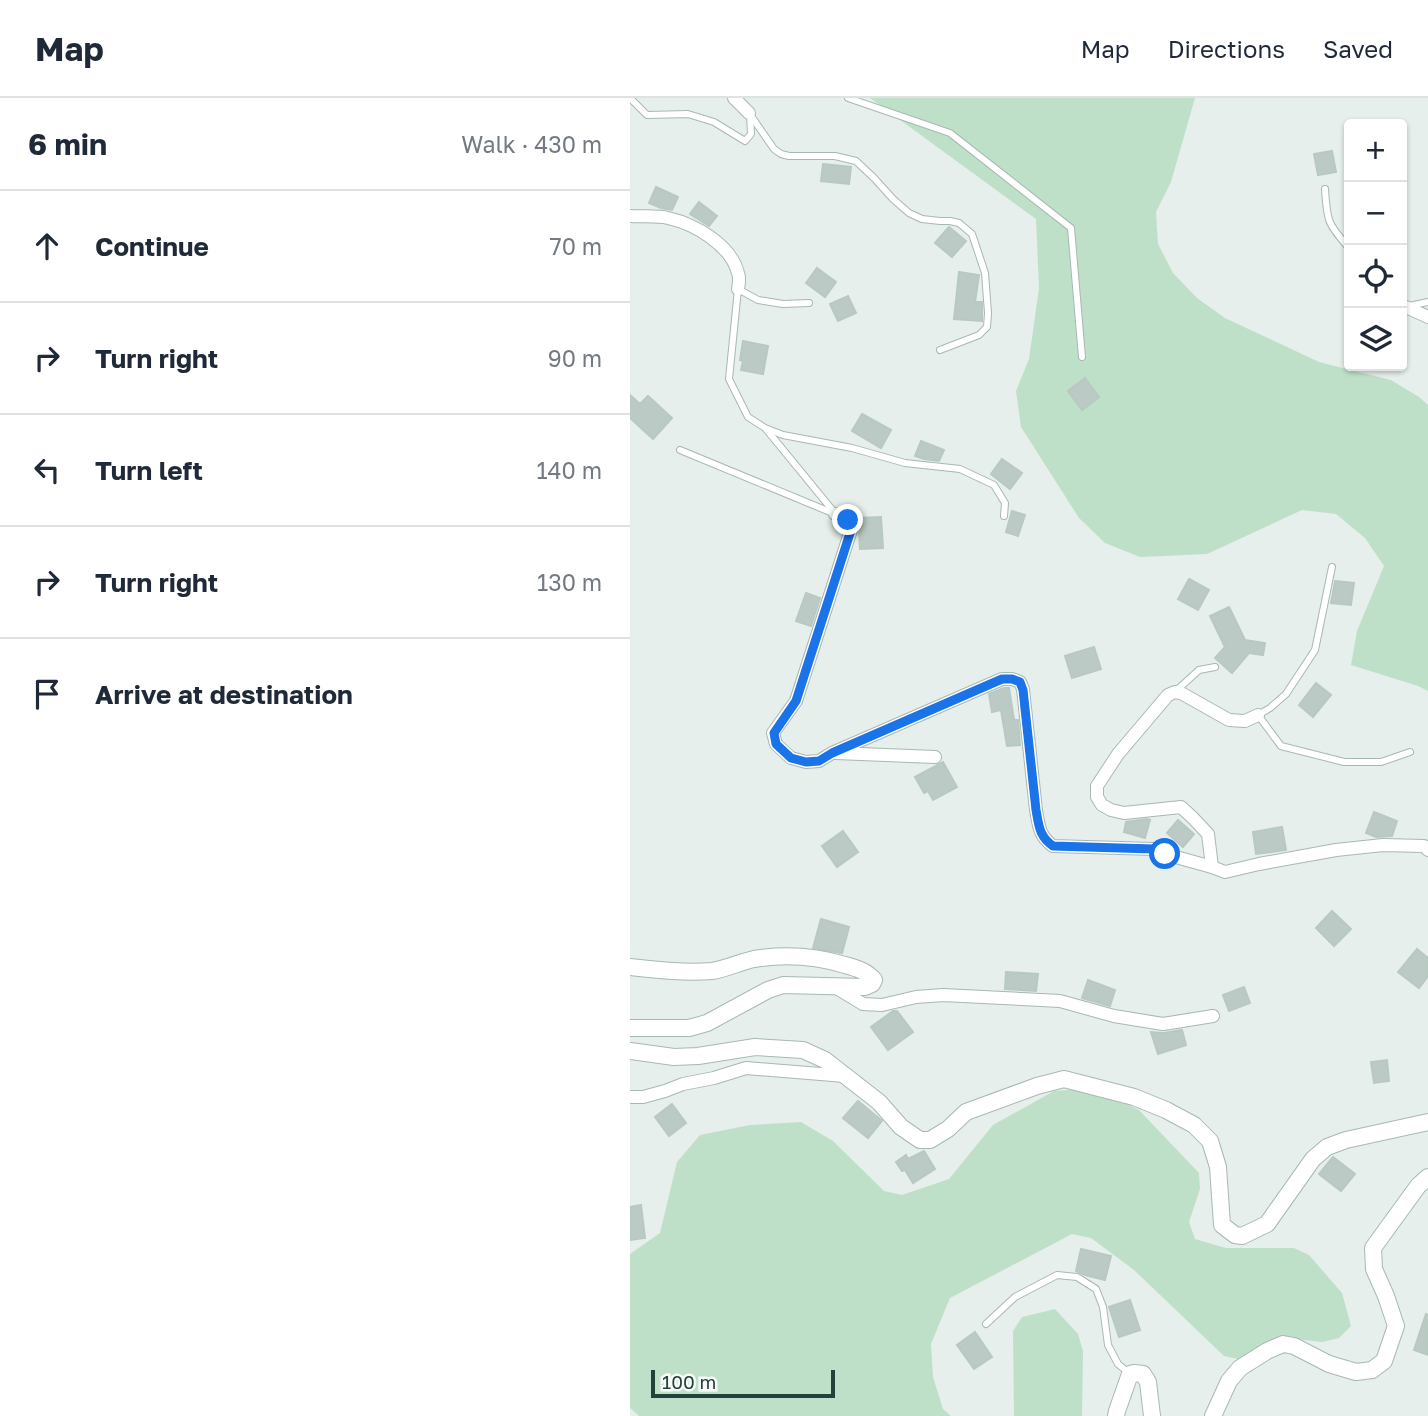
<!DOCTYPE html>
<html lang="en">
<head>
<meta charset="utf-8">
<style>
	:root { --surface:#fff; --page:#f6f6f7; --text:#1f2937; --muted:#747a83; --line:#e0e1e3 }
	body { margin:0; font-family:"Golos Text",sans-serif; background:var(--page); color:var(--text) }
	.controls { position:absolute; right:21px; top:21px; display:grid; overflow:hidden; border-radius:7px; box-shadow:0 2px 5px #0004 }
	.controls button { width:63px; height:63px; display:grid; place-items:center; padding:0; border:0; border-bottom:2px solid var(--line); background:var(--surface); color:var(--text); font:35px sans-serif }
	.scale { position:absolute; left:21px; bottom:18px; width:184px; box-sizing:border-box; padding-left:7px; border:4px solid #24423a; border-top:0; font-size:19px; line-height:24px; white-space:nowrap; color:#24423a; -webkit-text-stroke:5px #f7fbf9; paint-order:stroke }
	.stop { position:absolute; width:21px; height:21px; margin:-16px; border:5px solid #1a73e8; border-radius:50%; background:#fff }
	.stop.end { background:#1a73e8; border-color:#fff; box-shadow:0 2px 7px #0008 }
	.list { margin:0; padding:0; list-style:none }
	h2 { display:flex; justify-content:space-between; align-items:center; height:91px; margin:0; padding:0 28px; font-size:30px }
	h2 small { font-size:23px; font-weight:400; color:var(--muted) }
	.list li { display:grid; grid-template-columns:46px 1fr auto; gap:21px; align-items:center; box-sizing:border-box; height:112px; padding:0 28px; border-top:2px solid var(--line) }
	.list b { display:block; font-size:26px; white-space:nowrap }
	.list em { font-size:23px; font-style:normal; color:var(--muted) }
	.icon { flex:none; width:38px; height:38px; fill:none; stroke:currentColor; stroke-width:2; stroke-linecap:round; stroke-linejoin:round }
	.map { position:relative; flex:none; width:798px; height:1318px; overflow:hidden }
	header { display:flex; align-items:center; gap:42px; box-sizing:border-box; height:98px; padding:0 35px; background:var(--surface); border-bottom:2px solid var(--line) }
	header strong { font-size:33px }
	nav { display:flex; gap:38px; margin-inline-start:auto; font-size:24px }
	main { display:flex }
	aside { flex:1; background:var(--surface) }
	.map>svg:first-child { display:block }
</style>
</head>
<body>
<header>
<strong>Map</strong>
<nav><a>Map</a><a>Directions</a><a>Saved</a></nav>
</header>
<main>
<aside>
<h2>6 min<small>Walk · 430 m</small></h2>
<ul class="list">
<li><svg class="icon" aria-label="ahead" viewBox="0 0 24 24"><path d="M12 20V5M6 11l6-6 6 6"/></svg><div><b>Continue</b></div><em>70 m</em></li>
<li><svg class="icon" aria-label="right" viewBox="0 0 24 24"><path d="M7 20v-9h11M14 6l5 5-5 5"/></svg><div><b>Turn right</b></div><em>90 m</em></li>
<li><svg class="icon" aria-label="left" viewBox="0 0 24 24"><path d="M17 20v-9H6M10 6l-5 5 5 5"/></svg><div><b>Turn left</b></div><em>140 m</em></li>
<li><svg class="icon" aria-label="right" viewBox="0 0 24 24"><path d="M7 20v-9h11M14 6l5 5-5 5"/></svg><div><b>Turn right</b></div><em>130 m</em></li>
<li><svg class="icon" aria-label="arrive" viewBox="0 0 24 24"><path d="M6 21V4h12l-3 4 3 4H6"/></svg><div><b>Arrive at destination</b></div></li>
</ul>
</aside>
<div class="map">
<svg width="798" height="1318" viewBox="0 0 798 1318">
	<rect width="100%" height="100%" fill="#e6efeb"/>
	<g fill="#bfe0c8">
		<path d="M240,0H565L541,84L526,114L528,146L543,175L567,200L595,220L689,264L761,282L789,299L798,307V593L788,588L721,567L727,533L754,468L735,440L706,416L672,412L577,456L510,459L475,445L449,420L391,329L386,293L399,261L409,190L406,121Z"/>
		<path d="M465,990L509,1012L569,1075L570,1091L559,1124L565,1141L596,1150H664L679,1157L712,1195L721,1228L709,1240L692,1244L658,1240L612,1262L594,1258L504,1172L461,1140L442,1136L320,1200L301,1246L303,1279L313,1311L321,1318H9L0,1310V1156L30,1135L47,1064L70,1037L120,1027L171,1024L203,1043L254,1093L272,1097L319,1081L363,1027L424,993Z"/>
		<path d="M425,1211L448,1236L453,1253L452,1318H384L383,1233L392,1219Z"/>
	</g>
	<g fill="#bbcac4" stroke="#b8c9c2" stroke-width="2">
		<path d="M702,53L706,74L688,77L684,56Z"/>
		<path d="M193,66L221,69L219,86L191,83Z"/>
		<path d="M26,89L48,99L42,112L31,110L19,105Z"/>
		<path d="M69,104L87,118L79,128L60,116Z"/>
		<path d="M319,129L336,143L322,159L305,145Z"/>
		<path d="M187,170L206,184L195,199L176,185Z"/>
		<path d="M329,174L349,177L345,204H352V223L324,221Z"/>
		<path d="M218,198L226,215L208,223L200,206Z"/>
		<path d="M113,243L138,248L133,276L111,272L113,263L110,262Z"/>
		<path d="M455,280L469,299L452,312L438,293Z"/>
		<path d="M0,297L10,306L18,298L42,320L23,341L0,320Z"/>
		<path d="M232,316L261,332L251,350L222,333Z"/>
		<path d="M291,343L314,352L309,363L294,361L285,358Z"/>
		<path d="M372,361L392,375L380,391L361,376Z"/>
		<path d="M382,413L395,417L388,438L376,434Z"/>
		<path d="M251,419L253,450L230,451L229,435L231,429L228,420Z"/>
		<path d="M559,481L579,492L568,512L548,501Z"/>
		<path d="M705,483L724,485L721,507L701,505Z"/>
		<path d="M176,495L190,500L181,528L166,523Z"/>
		<path d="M599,509L615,542L635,545L633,557L619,555L602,575L585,560L595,549L580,518Z"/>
		<path d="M464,549L471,571L442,580L435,558Z"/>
		<path d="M686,585L701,597L683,619L669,607Z"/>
		<path d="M374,590H379L384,622H388L390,647L377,648L371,612L362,614L359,596Z"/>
		<path d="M313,664L327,689L303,702L298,693L294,695L285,679Z"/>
		<path d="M744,714L767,723L762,738L746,739L736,735Z"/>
		<path d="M517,721L520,722L515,740L494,734L496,724Z"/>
		<path d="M548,722L564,736L553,749L537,735Z"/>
		<path d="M652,729L656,752L626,756L623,734Z"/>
		<path d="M213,733L228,754L207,769L192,748Z"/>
		<path d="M702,813L721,831L704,848L686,830Z"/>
		<path d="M191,821L219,829L212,855L183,850Z"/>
		<path d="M787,851L798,860V878L789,890L768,874Z"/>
		<path d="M376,874L408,876L406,893L375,891Z"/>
		<path d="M458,882L485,892L480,908L452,900Z"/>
		<path d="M614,889L620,905L599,913L593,897Z"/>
		<path d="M263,913H267L283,934L258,952L241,929Z"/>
		<path d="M552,932L556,947L528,956L521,934L534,935Z"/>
		<path d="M757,962L759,983L744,985L741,964Z"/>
		<path d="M228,1003L252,1023L238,1040L213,1020Z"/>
		<path d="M42,1006L56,1025L39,1038L25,1019Z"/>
		<path d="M294,1053L305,1071L283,1085L275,1072L272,1073L266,1064L276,1057L278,1061Z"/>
		<path d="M703,1059L725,1076L711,1093L689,1076Z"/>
		<path d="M11,1107L15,1140L0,1142V1109Z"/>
		<path d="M451,1151L481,1158L475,1182L455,1177L446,1173Z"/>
		<path d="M500,1202L510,1232L489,1239L479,1209Z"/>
		<path d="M796,1216L798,1217V1257L784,1252Z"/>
		<path d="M345,1234L362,1259L344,1271L327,1247Z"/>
	</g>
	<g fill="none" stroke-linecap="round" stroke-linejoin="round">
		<defs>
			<g id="service">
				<path d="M0,0L17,17L58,16L84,24L115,43L121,36L120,17"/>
				<path d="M218,0L320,35L441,130L452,259"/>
				<path d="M119,15L144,51L151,56L159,58H205L226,63L244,80L263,101L279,115L292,121L310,123H320L329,125L342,136L355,175L358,215L357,229L349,237L310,252"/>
				<path d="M695,91C697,124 698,126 719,150"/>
				<path d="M179,205L153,206L128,202L108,191L99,281L118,319L135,330L153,337L222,350L275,365L330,371L364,387L375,405L374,418"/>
				<path d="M779,208L798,204"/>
				<path d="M136,331L204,414"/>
				<path d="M50,352L205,416"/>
				<path d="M702,469L685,552L656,596L640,610L628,617L651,648L714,664H751L780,654"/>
				<path d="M547,592L569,572L585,569"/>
				<path d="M356,1226L385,1199L427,1177L447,1179L466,1191L473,1209L478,1247L488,1266L499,1275"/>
			</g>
			<g id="minor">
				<path d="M104,0L119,15"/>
				<path d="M0,118C12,119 26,117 38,120C65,126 101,147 108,175C110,180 109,186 108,191"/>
				<path d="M776,209L798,219"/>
				<path d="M205,416L218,422L222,429L166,603L143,635L146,646L161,660L176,664L189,663L202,655L372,581H382L390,584L393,591L406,712C409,728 409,738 423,748L524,751L535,756L582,769"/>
				<path d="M628,617L615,623L599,622L551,595L545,594L538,597L488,656L467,688V699L472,707L481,712L494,715L551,709L563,720L578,736L582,769L595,774L629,766L706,752L753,747L794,748L798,752"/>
				<path d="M206,655L305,659"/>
				<path d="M205,889L233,906L252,907L286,899L313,897L430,903L484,918L533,926L583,918"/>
				<path d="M0,999H13L35,993L53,986L84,980L116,970L215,978"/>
			</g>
			<g id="tertiary">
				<path d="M0,869C28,872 53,875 82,873C96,871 110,864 124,861C155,856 185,858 215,867C226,870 237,873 244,882L242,886L235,889L153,887L138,892L77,925L59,930H0"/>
				<path d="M0,953L44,959L68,958L125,949L173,952L195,962L249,1004L271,1029L290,1042H300L318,1031L336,1014L407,988L434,981L504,999L536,1012L564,1027L580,1043L588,1069L592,1127L605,1137L612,1138L637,1126L683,1061L697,1049L716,1042L798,1024"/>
				<path d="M486,1318L487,1313L500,1276L504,1275L513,1276L518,1284L522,1318"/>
				<path d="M583,1318L599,1283L610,1270L637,1253L653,1246L664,1248L699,1266L726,1274L742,1272L754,1263L766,1228L756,1198L744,1171L743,1150L788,1088L798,1079"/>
			</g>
		</defs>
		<use href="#service" stroke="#a8b8b2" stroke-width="8"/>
		<use href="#minor" stroke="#a8b8b2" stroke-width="14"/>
		<use href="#tertiary" stroke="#a8b8b2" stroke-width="18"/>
		<use href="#service" stroke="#fff" stroke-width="6"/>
		<use href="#minor" stroke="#fff" stroke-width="12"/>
		<use href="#tertiary" stroke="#fff" stroke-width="16"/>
	</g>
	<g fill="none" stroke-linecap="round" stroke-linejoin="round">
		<path stroke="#1a73e8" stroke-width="9" d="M218,422L222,429L166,603L144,635L146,646L161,660L176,664L189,663L202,655L372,581H382L390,584L393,592L406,712C409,728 409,738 423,748L524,751L535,756"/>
	</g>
</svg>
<div class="controls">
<button>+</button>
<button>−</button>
<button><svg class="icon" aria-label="locate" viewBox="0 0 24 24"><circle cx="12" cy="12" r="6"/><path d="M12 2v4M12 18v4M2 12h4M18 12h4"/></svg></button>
<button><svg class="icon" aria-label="layers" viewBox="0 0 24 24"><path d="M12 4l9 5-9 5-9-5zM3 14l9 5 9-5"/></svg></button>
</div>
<div class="scale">100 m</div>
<div class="stop" style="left:535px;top:756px"></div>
<div class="stop end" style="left:218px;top:422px"></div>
</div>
</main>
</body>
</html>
